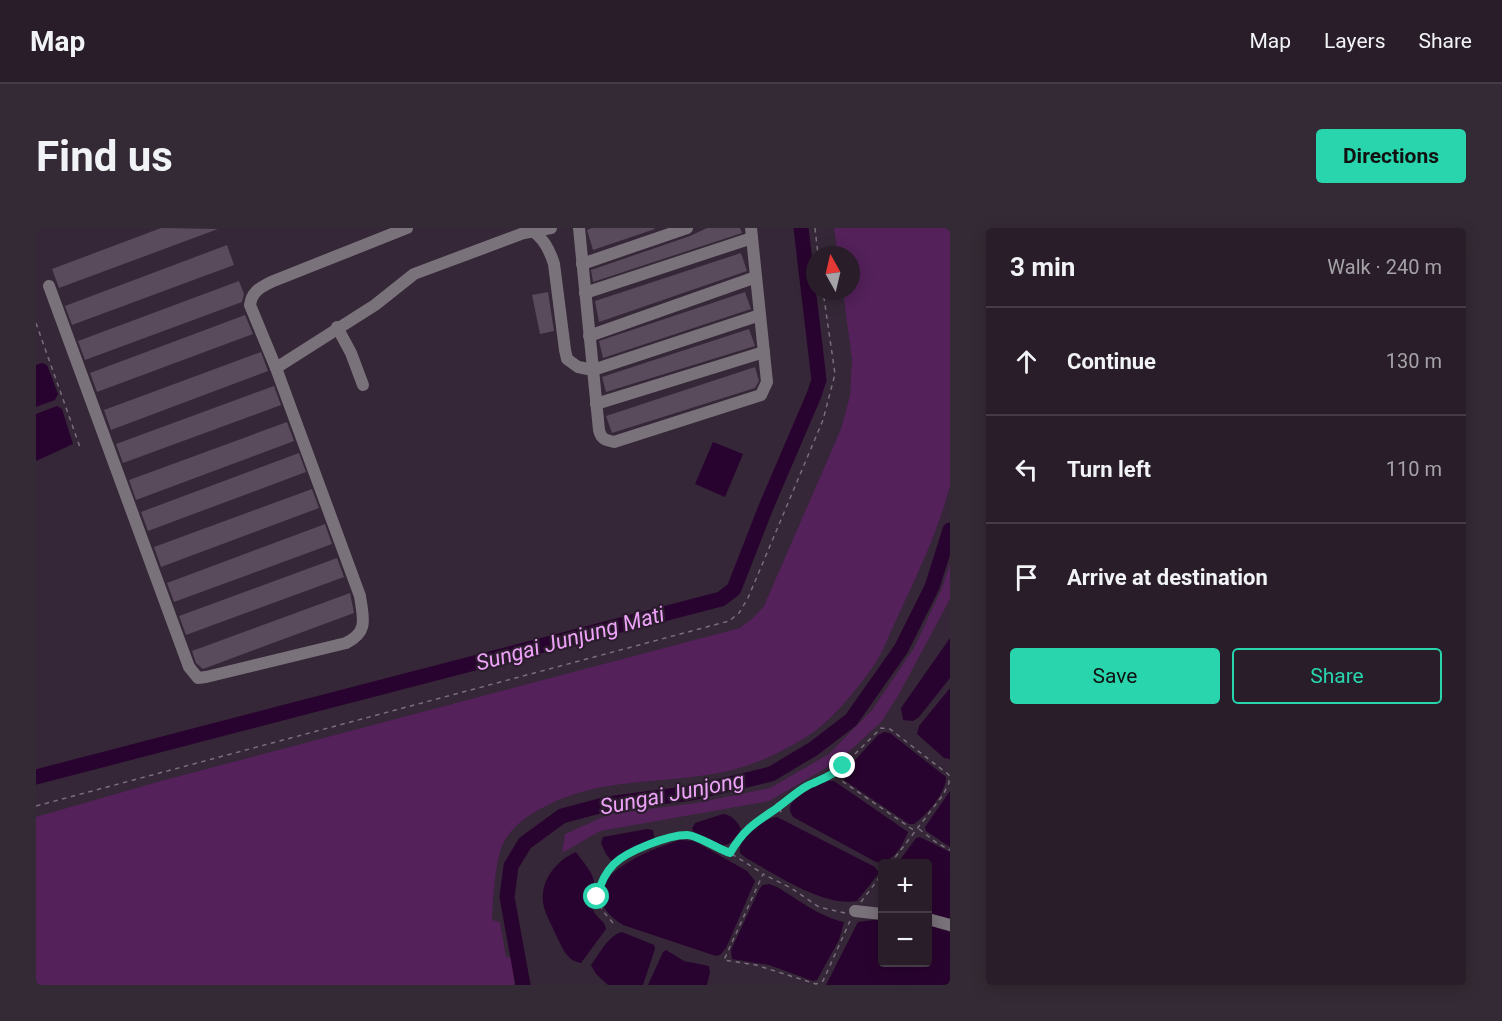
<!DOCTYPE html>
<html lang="en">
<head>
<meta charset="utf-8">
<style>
	:root { --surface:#281d29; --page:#342a35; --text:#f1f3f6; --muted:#a5a2a8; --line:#443b46; --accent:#28d5ad }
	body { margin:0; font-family:Roboto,sans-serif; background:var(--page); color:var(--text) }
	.controls { position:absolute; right:18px; bottom:18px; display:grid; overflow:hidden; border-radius:6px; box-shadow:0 3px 15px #0003 }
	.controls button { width:54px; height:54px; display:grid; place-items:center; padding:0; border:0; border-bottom:2px solid var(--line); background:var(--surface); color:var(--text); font:30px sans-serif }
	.compass { position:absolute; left:770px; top:18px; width:54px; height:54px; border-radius:50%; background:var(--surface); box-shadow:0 3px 15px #0003; rotate:352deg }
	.stop { position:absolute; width:18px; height:18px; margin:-14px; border:4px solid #28d5ad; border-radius:50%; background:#fff }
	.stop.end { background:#28d5ad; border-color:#fff; box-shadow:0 2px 6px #0008 }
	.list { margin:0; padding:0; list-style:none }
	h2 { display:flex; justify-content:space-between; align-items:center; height:78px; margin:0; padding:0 24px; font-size:26px }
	h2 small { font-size:20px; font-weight:400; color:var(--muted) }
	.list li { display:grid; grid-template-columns:39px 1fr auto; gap:18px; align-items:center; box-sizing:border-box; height:108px; padding:0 24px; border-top:2px solid var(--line) }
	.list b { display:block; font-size:22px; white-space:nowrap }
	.list em { font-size:20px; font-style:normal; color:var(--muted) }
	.actions { display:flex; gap:12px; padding:18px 24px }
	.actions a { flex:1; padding:14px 0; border:2px solid var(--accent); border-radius:6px; text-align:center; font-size:21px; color:var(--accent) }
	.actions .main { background:var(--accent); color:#111 }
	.icon { flex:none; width:33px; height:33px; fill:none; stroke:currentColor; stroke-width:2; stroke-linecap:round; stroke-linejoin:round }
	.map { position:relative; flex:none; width:914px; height:757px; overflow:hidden; border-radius:6px }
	header { display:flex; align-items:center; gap:36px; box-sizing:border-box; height:84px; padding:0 30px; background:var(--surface); border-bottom:2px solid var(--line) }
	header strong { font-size:28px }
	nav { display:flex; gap:33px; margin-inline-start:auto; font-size:21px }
	.intro { display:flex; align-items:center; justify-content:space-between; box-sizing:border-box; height:144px; padding:0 36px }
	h1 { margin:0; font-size:42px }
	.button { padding:15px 27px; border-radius:6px; background:var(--accent); color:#111; font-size:21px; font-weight:700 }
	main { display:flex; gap:36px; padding:0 36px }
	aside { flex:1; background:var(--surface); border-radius:6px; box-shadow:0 3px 15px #0003 }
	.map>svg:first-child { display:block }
</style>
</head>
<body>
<header>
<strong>Map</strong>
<nav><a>Map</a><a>Layers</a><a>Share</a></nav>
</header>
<div class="intro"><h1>Find us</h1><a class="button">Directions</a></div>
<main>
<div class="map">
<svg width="914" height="757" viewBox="0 0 914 757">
	<rect width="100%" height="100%" fill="#352737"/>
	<g fill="#54215b">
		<path d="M798,0H914V258C902,303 882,345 862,388C854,404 848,423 838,437C823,459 793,496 770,509C744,525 717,538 687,544C625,557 564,548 506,580C492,587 478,597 469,612C459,627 457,672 456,692L464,694L470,729L477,730L478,757H0V589L125,553L704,400L717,390L728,378L805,201L814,168L816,132L807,63H815V27H802Z"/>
		<path d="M914,336V371L863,466L846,493L804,532L733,573L564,603L526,625L529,606L574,586L660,575L734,560L793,526L836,482L878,420L906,360Z"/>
	</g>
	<g fill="#29032f">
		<path d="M6,135L11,137L22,166L19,172L0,179V137Z"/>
		<path d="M21,178L26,181L37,216L0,233V186Z"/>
		<path d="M677,214L707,226L689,269L659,256Z"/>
		<path d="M914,410V450L883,489L877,493L867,492L865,480Z"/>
		<path d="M914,460V531L908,530L881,506L883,498Z"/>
		<path d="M848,504L854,505L910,549C911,563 890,588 878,596H873L808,552L809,543L842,507Z"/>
		<path d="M790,553H798L872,604C867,617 856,637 840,634L757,589C756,586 753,583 754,580C754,570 781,556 790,553Z"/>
		<path d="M914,563V619L890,603L889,599Z"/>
		<path d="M687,586C696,587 701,593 705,601C693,626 676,619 658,604L656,601L659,595Z"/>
		<path d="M741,589L839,639L843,645L821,673C787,679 739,646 710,630L704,625C702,609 726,591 741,589Z"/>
		<path d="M611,601L617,602L619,612L606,617L577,635L570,626L565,615L567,609Z"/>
		<path d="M884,609L914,624V692L892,686V636H861L880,610Z"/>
		<path d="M644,612L658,613L711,643L719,653L690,720L684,727L680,728L587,697C524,657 609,623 644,612Z"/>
		<path d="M540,624C546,633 560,647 558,658C557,666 553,673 557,682C560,690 569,692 570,701L545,735C529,732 526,718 519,705C516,697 510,688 508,679C502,655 519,633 540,624Z"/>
		<path d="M733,656L741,659C761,671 784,689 808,694L803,712L781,752L777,753L733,737L696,731L695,722L724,660L727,657Z"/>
		<path d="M846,691V734H892V697L914,704V757H790L822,694Z"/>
		<path d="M586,704L618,717L619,721L607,757H572L560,746L555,737C563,726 573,707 586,704Z"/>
		<path d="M630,722L648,733L673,738L674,744L671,757H612L627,724Z"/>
	</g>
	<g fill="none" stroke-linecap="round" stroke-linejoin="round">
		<g stroke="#29032f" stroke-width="15">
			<path d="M0,549L685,371L698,361L730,279L778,167L783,152L765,0"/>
			<path d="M487,757L471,669L475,638L489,615L526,588L571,576L656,565L735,546L777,521L815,492L865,421L896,359L914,302"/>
		</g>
	</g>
	<g fill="#594a5c">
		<path d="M125,0L182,1L23,60L16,41Z"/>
		<path d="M556,0H618L619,1L557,22L551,2Z"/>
		<path d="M671,0H704L706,5L557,54L555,42L654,8Z"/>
		<path d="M191,17L198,37L36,97L29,78Z"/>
		<path d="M705,25L711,43L563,94L559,73Z"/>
		<path d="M203,53L208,66L206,74L49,132L42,113Z"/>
		<path d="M512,64L518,103L504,106L496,67Z"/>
		<path d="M709,64L715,81L567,130L563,113Z"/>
		<path d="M209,87L217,106L61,164L54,145Z"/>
		<path d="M713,101L719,118L570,164L566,149Z"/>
		<path d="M225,124L232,143L75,202L68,182Z"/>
		<path d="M719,139L723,153L719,160L576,205L570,188Z"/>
		<path d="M238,158L245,177L87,235L80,216Z"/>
		<path d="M251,194L258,213L100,272L93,252Z"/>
		<path d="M263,225L270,244L112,303L105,284Z"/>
		<path d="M276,261L283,280L125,339L118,319Z"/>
		<path d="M289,296L296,316L138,374L131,355Z"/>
		<path d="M301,330L308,349L150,407L143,388Z"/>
		<path d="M314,365L318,385L167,441L160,435L156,423Z"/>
	</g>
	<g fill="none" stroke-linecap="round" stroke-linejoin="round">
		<g stroke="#7a6d7c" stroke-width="1.5" stroke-dasharray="4.5 4.5" stroke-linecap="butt">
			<path d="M779,0L782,27"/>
			<path d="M0,95L45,222"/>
			<path d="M801,546L806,553L879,603"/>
			<path d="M0,578L693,393L703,385L712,370L787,192L799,146L787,63"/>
			<path d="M742,581L748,586"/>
			<path d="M883,601L901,615L914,622"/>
			<path d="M694,625L699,616L720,593L741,580L765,561L800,545L845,500L854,501L913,547V555L907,567L854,636"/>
			<path d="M825,674L846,646"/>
			<path d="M809,685L783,679L755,660L727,646L688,732L720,737L780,756L787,753L814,693"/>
			<path d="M577,695L566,682L561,669L564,654L579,635L608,619L639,608L653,606L660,609L679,620L694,625L726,645"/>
		</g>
		<g stroke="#7a727b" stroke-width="12">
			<path d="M543,0L563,202C565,211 569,212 578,214L725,167L731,154L715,0"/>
			<path d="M498,4C509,12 514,23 518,36L529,122L531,131L542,139L557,142L724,87"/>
			<path d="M546,36L651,0"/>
			<path d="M13,58L153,439L162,450L170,449L310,415C333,404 327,390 324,368L240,140L214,77C216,63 224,60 235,54L371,0"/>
			<path d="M549,65L716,10"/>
			<path d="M301,99L315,125L327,157"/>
			<path d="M553,108L720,49"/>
			<path d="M240,140L339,77L378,46L488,5L515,0"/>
			<path d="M560,176L728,124"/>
			<path d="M819,683L846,686"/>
			<path d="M892,691L914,697"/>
		</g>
	</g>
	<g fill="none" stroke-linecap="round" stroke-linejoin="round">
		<path stroke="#28d5ad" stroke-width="8" d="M561,669C564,656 568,646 578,636C591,623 632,607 651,607C661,607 682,621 694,625C708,601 719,595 741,580C751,573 760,564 771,558C783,552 797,548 807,538"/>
	</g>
	<g text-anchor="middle" stroke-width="4.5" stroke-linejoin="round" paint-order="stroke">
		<g font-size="22" font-style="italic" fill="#eda2f8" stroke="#2b1d2d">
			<text transform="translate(534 410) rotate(-15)" y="8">Sungai Junjung Mati</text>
			<text transform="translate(636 565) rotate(-11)" y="8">Sungai Junjong</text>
		</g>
	</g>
</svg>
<div class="controls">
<button>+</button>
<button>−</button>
</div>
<svg class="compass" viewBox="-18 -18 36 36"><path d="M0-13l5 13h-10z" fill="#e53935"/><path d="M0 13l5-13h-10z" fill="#a5a2a8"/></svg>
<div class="stop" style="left:561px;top:669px"></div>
<div class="stop end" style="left:807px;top:538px"></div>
</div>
<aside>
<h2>3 min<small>Walk · 240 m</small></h2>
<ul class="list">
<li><svg class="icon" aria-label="ahead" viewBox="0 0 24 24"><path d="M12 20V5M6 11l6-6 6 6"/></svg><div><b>Continue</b></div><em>130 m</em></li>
<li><svg class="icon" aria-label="left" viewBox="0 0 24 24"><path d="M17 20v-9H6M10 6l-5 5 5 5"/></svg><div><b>Turn left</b></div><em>110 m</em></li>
<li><svg class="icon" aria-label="arrive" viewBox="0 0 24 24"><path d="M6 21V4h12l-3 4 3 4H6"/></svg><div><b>Arrive at destination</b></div></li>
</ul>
<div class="actions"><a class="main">Save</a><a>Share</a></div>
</aside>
</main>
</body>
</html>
